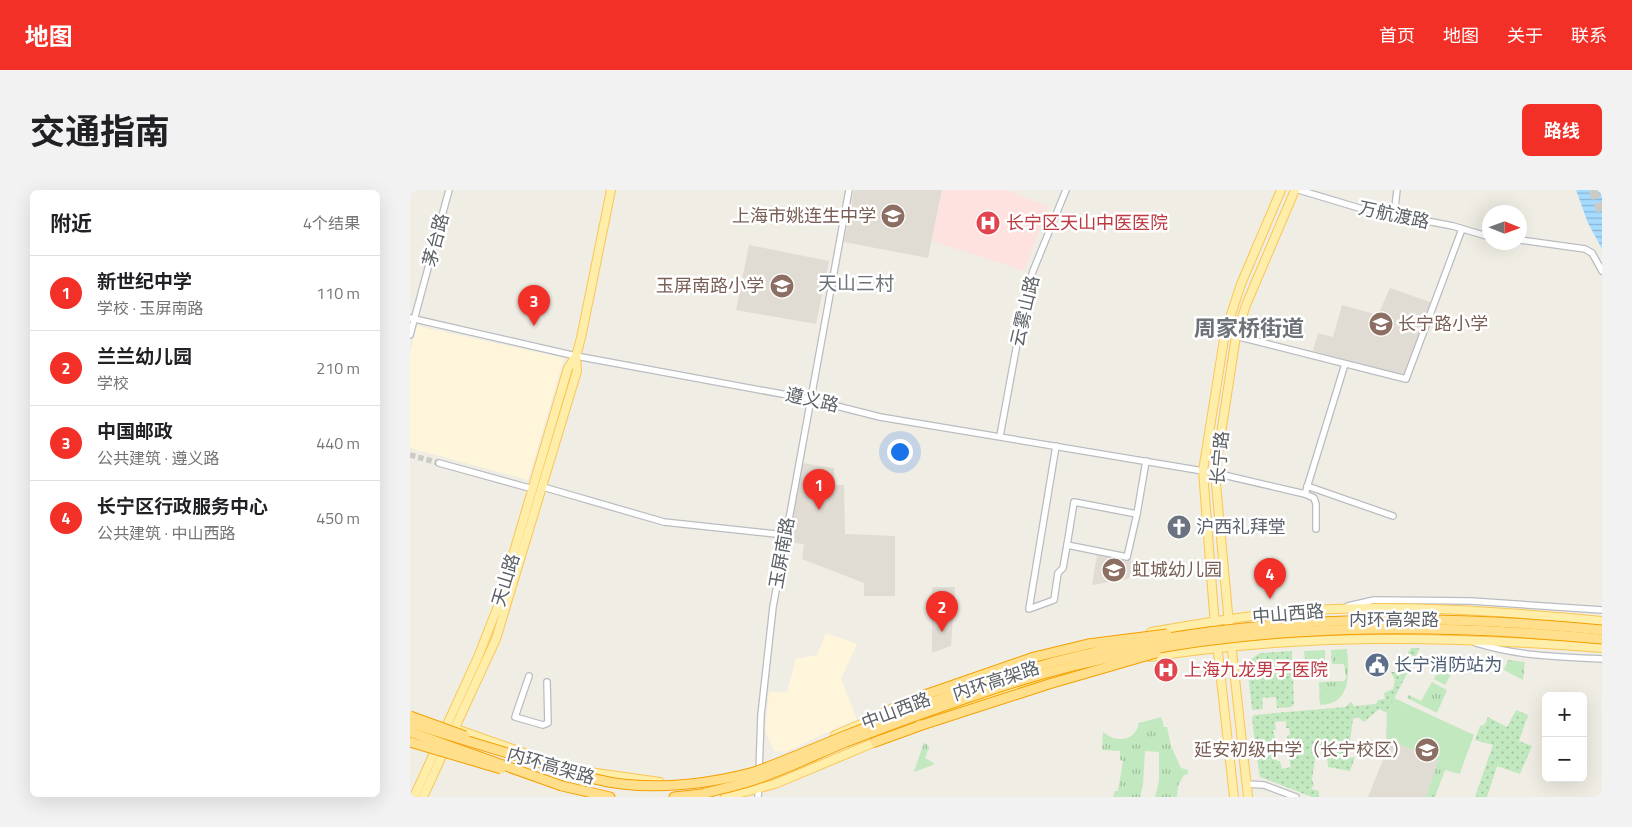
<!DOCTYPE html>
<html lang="zh">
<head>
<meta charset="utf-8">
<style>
	:root { --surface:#fff; --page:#f2f2f2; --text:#202124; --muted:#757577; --line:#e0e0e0; --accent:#f33027 }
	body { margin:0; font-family:"Titillium Web","Noto Sans SC",sans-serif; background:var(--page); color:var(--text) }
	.controls { position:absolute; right:15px; bottom:15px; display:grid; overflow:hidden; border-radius:8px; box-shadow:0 5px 20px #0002 }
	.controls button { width:45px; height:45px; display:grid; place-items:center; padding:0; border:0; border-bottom:1px solid var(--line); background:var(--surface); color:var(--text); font:25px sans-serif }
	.compass { position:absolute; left:1072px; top:15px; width:45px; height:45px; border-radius:50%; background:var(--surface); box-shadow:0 5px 20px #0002; rotate:91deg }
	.you { position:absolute; left:489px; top:261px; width:18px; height:18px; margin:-12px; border:4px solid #fff; border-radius:50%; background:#1a73e8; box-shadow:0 0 0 8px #1a73e833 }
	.badge { display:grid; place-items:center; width:32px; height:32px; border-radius:50%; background:var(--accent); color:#fff; font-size:16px; font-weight:700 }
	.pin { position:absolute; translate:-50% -41px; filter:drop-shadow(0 1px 2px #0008) }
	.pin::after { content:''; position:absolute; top:26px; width:18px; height:15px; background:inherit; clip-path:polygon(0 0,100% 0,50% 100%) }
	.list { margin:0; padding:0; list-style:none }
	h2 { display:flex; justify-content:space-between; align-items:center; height:65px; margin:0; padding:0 20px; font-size:21px }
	h2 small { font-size:16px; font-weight:400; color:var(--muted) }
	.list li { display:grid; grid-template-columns:32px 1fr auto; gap:15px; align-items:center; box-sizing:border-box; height:75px; padding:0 20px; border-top:1px solid var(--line) }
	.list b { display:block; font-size:19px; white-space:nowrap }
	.list p { margin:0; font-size:16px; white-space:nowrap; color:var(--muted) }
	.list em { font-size:16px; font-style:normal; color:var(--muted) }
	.map { position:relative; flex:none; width:1192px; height:607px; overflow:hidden; border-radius:8px }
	header { display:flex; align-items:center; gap:30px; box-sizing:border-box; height:70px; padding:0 25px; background:var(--accent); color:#fff }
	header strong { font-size:24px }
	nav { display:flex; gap:28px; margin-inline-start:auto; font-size:18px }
	.intro { display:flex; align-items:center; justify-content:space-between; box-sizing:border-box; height:120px; padding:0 30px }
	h1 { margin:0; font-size:35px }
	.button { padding:12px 22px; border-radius:8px; background:var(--accent); color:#fff; font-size:18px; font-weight:700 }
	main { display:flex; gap:30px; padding:0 30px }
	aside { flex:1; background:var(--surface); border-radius:8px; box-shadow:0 5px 20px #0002 }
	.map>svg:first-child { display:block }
</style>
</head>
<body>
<header>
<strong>地图</strong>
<nav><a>首页</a><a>地图</a><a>关于</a><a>联系</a></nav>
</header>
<div class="intro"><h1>交通指南</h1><a class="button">路线</a></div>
<main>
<aside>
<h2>附近<small>4个结果</small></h2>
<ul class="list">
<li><span class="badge">1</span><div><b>新世纪中学</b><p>学校 · 玉屏南路</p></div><em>110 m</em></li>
<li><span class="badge">2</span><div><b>兰兰幼儿园</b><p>学校</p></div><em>210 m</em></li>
<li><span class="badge">3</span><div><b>中国邮政</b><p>公共建筑 · 遵义路</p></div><em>440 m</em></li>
<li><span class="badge">4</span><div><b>长宁区行政服务中心</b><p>公共建筑 · 中山西路</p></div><em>450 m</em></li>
</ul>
</aside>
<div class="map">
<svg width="1192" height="607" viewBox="0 0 1192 607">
	<defs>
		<pattern id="grass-tufts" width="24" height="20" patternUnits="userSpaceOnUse" patternTransform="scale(1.25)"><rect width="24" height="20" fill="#c1e8bf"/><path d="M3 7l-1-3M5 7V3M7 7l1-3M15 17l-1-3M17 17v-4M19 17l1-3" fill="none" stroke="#a0bf9f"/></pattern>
		<pattern id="park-dots" width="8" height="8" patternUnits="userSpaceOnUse" patternTransform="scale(1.25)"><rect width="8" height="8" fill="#c1e8bf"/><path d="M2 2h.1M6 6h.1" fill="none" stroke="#a0bf9f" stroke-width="1.8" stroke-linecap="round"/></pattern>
		<pattern id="water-rules" width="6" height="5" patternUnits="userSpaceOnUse" patternTransform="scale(1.25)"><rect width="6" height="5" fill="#a5dbff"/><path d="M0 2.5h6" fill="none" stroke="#8ab5d2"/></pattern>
	</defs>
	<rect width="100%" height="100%" fill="#f0ede4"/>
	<g fill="#fff5da">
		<path d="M7,136L154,168L118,290L0,258V163Z"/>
		<path d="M416,443L447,454L431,489L447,529L375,562L364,561L355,541L359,502H377L386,469L407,465Z"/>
	</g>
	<g fill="#e0dcd3">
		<path d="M444,0H532L518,68L434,52Z"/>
		<path d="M339,55L419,71L406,134L326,120Z"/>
		<path d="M980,98L1023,113L995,185L903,161L908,143L923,147L932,115L968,125Z"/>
		<path d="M392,273L424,278L425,295H434L435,344L485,346V406H454V393L392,369L394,354L378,352Z"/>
		<path d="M687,365L730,372L718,389L682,395Z"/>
		<path d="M522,397H545L541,456L522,463Z"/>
		<path d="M977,523L1051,580L1028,571L1016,607H958L975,565Z"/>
	</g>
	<path fill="#fde2e0" d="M532,0H598L638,17L614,81L522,51Z"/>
	<g fill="url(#grass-tufts)">
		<path d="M937,459C939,482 942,515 910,515L909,492L934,491L936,488L934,474H922L921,460Z"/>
		<path d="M915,460V474L904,475V478H901L900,470H895L894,461Z"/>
		<path d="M1098,470L1115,472L1113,490L1094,480Z"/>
		<path d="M1034,471L1048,472L1035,495L1024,489Z"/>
		<path d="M1022,492L1037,500L1027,523L997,508L999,505L1011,511Z"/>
		<path d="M751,527L754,537H757L761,556L771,578L778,580V584L774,585L768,596L767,607H745L749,591V562L735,561L733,595L730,607H703L705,601H708L713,571L710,570V561L692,560L693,542C706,553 725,552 729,533Z"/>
		<path d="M514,552L519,557L515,568L524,573L523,575L504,582Z"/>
		<path d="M1028,571L1051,580L1050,584L1035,580L1025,607H1016Z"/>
	</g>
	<g fill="url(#park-dots)">
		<path d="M1001,458H1010L977,523L969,519L954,532L948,527L943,529L938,565L941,568L945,567L940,581L918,577L917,565L911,560L906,562L902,590L904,595L901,599L909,601V607H902L850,587L846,563L867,561V571H870L872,579L881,577L879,569H883L882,562H879L877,546L880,545L879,538H876V531L865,532L866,540H863L866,551L845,553L842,528L844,525L935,517L941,512L944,516L966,514L968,510L975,509L974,503L983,499L985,490L981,482H986Z"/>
		<path d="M882,461L884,514L881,517L867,518L866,507L852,508L853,519L842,520L838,483L840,470L850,463Z"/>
		<path d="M1106,520L1118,525L1109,551L1122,556L1110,584L1087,576L1077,607H1065L1083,555L1065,550L1070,536L1074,535L1078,527L1097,537Z"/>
	</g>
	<path fill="#c1e8bf" d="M984,508L1064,545L1051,580L977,549V523Z"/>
	<path fill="url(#water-rules)" d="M1166,0H1192V59L1178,33Z"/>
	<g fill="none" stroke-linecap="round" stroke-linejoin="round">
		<path stroke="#cbcac4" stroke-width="5.5" stroke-dasharray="5.5 3" stroke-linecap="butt" d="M0,265L29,273"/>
		<path stroke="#cbcac4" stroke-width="9" stroke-dasharray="9 4.5" stroke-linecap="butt" d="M1183,0L1192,23"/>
		<defs>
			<g id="minor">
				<path d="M889,0L949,18L1043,36L1080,47"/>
				<path d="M984,26L987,0"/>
				<path d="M1110,50L1175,59L1182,63L1192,81"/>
				<path d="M0,128L166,166L399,209L470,227L805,283L895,304L935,174"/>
				<path d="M0,145L39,0"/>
				<path d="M826,146L996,189L1052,39"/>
				<path d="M590,246L615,110L623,81L656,0"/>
				<path d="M646,256L619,419L644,410L648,383L653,378L657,355L717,367L727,324"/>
				<path d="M29,273L123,299"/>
				<path d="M897,296L983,326"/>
				<path d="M133,297L254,332L375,345"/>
				<path d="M895,304L904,308L906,314V339"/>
				<path d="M657,355L664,312L727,324L736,271"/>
				<path d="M938,416L964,410L1061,411L1192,420"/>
				<path d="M1066,453C1107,466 1149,467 1192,469"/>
				<path d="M119,486L105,527L133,535L138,533L137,492"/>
				<path d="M349,583L351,525L363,417L439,0"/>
				<path d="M836,594L854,595L886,607"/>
				<path d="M348,607L349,595"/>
			</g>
			<g id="major">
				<path d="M819,434L805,283L826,146L836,115L885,0"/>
				<path d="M805,436L793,281L815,143L831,94L871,0"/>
				<path d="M741,442C786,434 831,426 877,422C981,413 1088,421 1192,431"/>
				<path d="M821,452L838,607"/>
				<path d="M807,453L824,607"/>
				<path d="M740,467C892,443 1039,446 1192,458"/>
				<path d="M603,478L643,467"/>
				<path d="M510,531L625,492L654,486"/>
				<path d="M49,540L140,572"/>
				<path d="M425,545L463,529"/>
				<path d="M165,580L250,592"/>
				<path d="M4,607L68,467L88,416L158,178L166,166L171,148L201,0"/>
				<path d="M13,607L86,449L167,181L166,166"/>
				<path d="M315,607L365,594L470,550"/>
			</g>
			<g id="highway">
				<path d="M458,531L503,509"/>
				<path d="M465,552L512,535"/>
				<path d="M152,596L200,607"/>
				<path d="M264,607L292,604"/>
			</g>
		</defs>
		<use href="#minor" stroke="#b9bcc1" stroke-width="8"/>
		<use href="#major" stroke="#fac653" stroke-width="10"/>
		<use href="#highway" stroke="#f4a000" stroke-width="11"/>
		<use href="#minor" stroke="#fff" stroke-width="5.5"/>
		<use href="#major" stroke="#fea" stroke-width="8"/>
		<use href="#highway" stroke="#ffde8c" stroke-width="9"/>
		<defs>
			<g id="highway-bridge">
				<path d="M503,509L624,467L678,454L757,444"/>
				<path d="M0,526L55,546"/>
				<path d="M0,533C44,547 87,560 131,573C158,581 185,591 212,594C256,599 302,593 344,582C375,571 404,558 434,546C503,519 573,491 644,472C823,425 1009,422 1192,440"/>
				<path d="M512,535L639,494L746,463"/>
				<path d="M0,542L152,596"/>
				<path d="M0,552L91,579"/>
				<path d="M292,604C311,599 331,595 350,588C379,578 407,564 436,552C488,532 541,513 593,496C789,433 990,430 1192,449"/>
			</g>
		</defs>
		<use href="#highway-bridge" stroke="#f4a000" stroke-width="11" stroke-linecap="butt"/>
		<use href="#highway-bridge" stroke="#ffde8c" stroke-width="9"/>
	</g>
	<defs>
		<symbol id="school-disc" viewBox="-11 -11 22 22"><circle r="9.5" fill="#8d6e63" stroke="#fff"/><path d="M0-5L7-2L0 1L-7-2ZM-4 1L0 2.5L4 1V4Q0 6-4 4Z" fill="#fff"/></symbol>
		<symbol id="hospital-disc" viewBox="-11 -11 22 22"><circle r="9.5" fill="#e0444e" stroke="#fff"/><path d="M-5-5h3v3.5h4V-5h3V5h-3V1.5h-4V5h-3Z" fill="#fff"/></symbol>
		<symbol id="church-disc" viewBox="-11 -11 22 22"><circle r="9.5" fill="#6b7280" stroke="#fff"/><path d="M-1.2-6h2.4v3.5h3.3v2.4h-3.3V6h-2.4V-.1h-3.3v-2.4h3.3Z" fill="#fff"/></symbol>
		<symbol id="civic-disc" viewBox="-11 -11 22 22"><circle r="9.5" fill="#5c6f8a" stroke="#fff"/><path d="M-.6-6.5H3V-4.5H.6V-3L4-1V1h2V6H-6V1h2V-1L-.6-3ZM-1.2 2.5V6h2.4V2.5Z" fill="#fff"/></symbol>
	</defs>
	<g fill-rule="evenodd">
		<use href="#school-disc" x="469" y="12" width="28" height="28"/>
		<use href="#hospital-disc" x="564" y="19" width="28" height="28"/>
		<use href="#school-disc" x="358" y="82" width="28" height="28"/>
		<use href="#school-disc" x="957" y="120" width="28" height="28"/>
		<use href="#church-disc" x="755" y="323" width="28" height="28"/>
		<use href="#school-disc" x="690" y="366" width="28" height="28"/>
		<use href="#civic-disc" x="953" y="461" width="28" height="28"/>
		<use href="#hospital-disc" x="742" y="466" width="28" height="28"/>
		<use href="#school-disc" x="1003" y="546" width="28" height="28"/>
	</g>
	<g text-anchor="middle" stroke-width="5" stroke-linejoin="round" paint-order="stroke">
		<g font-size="18" fill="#5c6166" stroke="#fff">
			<text transform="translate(984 25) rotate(12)" y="6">万航渡路</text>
			<text transform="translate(26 50) rotate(-75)" y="6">茅台路</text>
			<text transform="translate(615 121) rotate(-77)" y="6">云雾山路</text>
			<text transform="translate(402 210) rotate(13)" y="6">遵义路</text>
			<text transform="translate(810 268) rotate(-85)" y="6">长宁路</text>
			<text transform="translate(372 363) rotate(-80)" y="6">玉屏南路</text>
			<text transform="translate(96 390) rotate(-73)" y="6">天山路</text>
			<text transform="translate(878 424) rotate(-5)" y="6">中山西路</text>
			<text x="984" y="436">内环高架路</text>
			<text transform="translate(586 491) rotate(-18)" y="6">内环高架路</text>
			<text transform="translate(486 521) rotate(-21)" y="6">中山西路</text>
			<text transform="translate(141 576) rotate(16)" y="6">内环高架路</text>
		</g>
		<g font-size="18" fill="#785e54" stroke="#fff" text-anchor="end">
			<text x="466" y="32">上海市姚连生中学</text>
			<text x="354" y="102">玉屏南路小学</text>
			<text x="988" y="140" text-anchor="start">长宁路小学</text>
			<text x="722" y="386" text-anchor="start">虹城幼儿园</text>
			<text x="1000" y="566">延安初级中学（长宁校区）</text>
		</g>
		<g font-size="18" fill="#be3a42" stroke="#fff" text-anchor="start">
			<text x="596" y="39">长宁区天山中医医院</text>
			<text x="774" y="486">上海九龙男子医院</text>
		</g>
		<g font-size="18" fill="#5b616d" stroke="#fff" text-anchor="start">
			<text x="786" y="343">沪西礼拜堂</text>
		</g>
		<g font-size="18" fill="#4e5e75" stroke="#fff" text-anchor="start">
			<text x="984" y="481">长宁消防站为</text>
		</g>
		<g font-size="19" fill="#6d7378" stroke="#fff">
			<text x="446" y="100">天山三村</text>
		</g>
		<g font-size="22" font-weight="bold" fill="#6d7378" stroke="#fff">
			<text x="839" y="146">周家桥街道</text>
		</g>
	</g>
</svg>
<div class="controls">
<button>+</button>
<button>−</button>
</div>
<svg class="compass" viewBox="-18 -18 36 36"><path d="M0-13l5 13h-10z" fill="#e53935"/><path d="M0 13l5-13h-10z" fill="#757577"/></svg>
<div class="you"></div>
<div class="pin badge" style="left:409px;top:320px">1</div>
<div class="pin badge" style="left:532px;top:442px">2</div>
<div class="pin badge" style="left:124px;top:136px">3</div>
<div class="pin badge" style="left:860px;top:409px">4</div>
</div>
</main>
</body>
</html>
